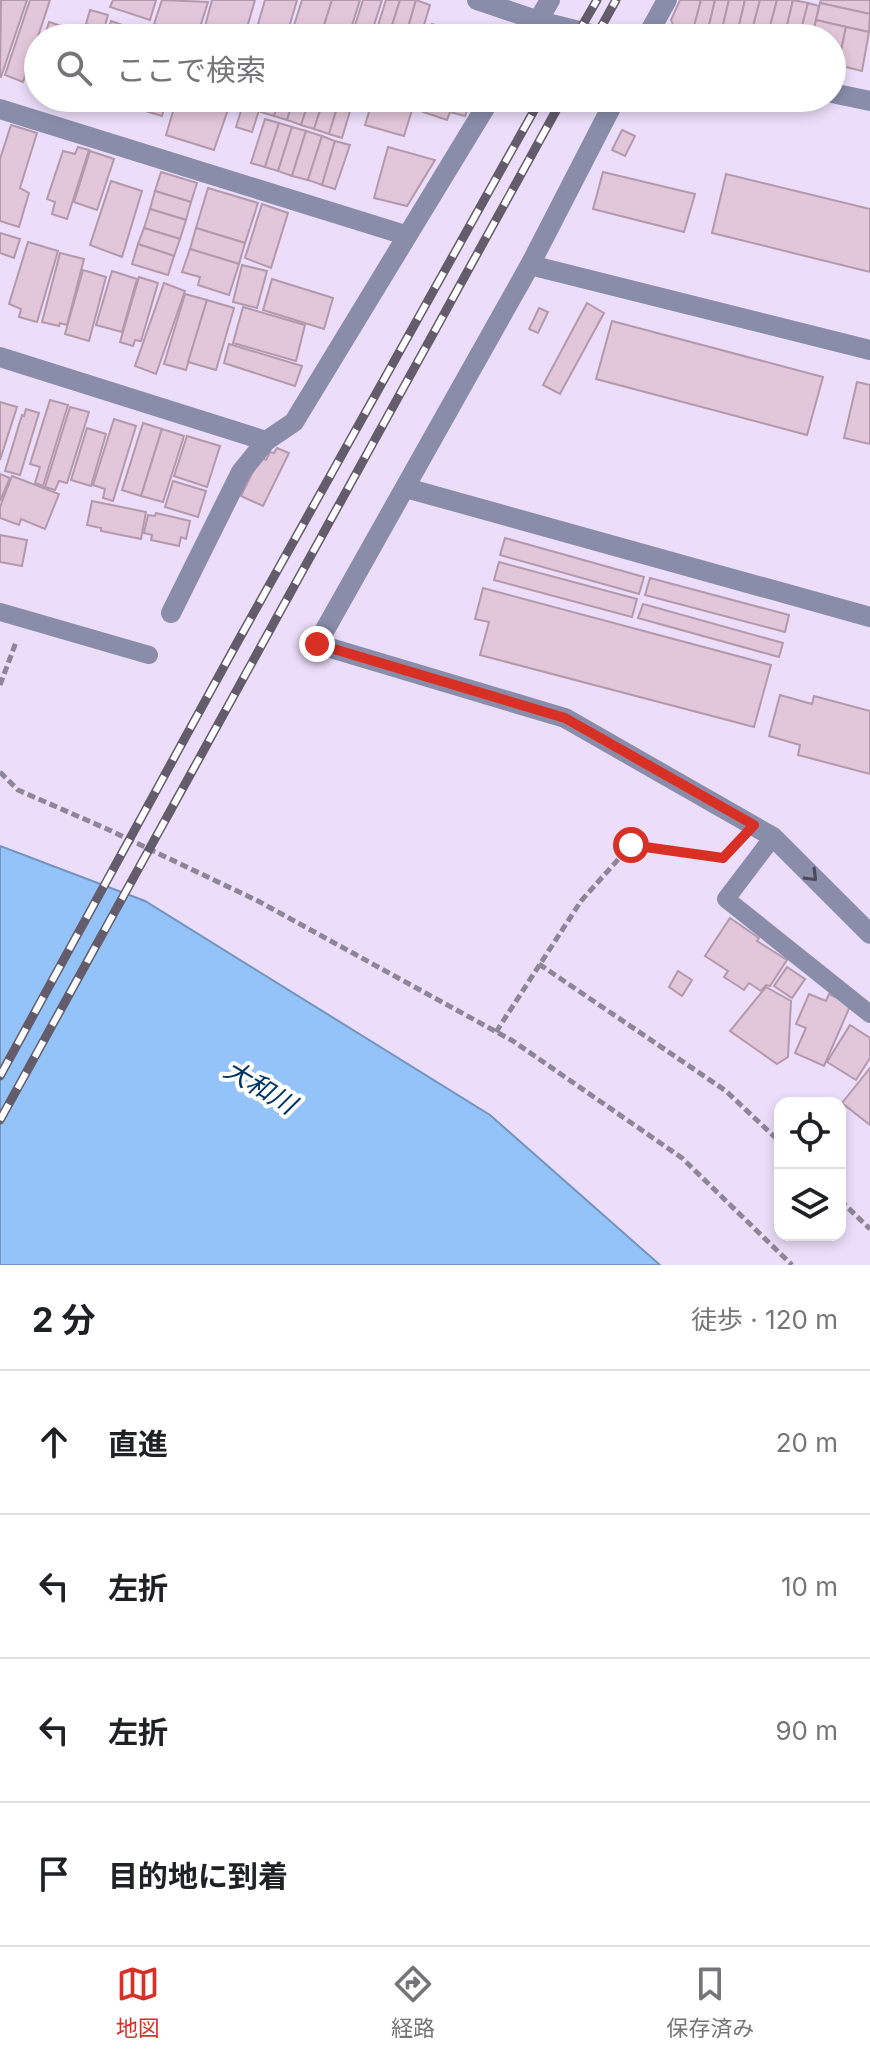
<!DOCTYPE html>
<html lang="ja">
<head>
<meta charset="utf-8">
<style>
	:root { --surface:#fff; --page:#f6f6f6; --text:#202124; --muted:#757577; --line:#e0e0e0; --accent:#d93025 }
	body { margin:0; font-family:Inter,"Noto Sans JP",sans-serif; background:var(--page); color:var(--text) }
	.controls { position:absolute; right:24px; bottom:24px; display:grid; overflow:hidden; border-radius:16px; box-shadow:0 4px 12px #0003 }
	.controls button { width:72px; height:72px; display:grid; place-items:center; padding:0; border:0; border-bottom:2px solid var(--line); background:var(--surface); color:var(--text); font:40px sans-serif }
	.stop { position:absolute; width:24px; height:24px; margin:-18px; border:6px solid #d93025; border-radius:50%; background:#fff }
	.stop.end { background:#d93025; border-color:#fff; box-shadow:0 2px 8px #0008 }
	.list { margin:0; padding:0; list-style:none }
	h2 { display:flex; justify-content:space-between; align-items:center; height:104px; margin:0; padding:0 32px; font-size:34px }
	h2 small { font-size:26px; font-weight:400; color:var(--muted) }
	.list li { display:grid; grid-template-columns:52px 1fr auto; gap:24px; align-items:center; box-sizing:border-box; height:144px; padding:0 32px; border-top:2px solid var(--line) }
	.list b { display:block; font-size:30px; white-space:nowrap }
	.list em { font-size:26px; font-style:normal; color:var(--muted) }
	.icon { flex:none; width:44px; height:44px; fill:none; stroke:currentColor; stroke-width:2; stroke-linecap:round; stroke-linejoin:round }
	.map { position:relative; flex:none; width:870px; height:1265px; overflow:hidden }
	.search { position:absolute; background:var(--surface); box-shadow:0 4px 12px #0003; left:24px; right:24px; top:24px; height:88px; display:flex; align-items:center; gap:20px; box-sizing:border-box; padding:0 28px; border-radius:44px; color:var(--muted); font-size:30px }
	.sheet { height:680px; background:var(--surface) }
	nav { display:flex; justify-content:space-around; align-items:center; box-sizing:border-box; height:112px; border-top:2px solid var(--line); background:var(--surface); font-size:22px; color:var(--muted) }
	nav a { display:grid; justify-items:center; gap:4px }
	nav .on { color:var(--accent) }
	.map>svg:first-child { display:block }
</style>
</head>
<body>
<div class="map">
<svg width="870" height="1265" viewBox="0 0 870 1265">
	<rect width="100%" height="100%" fill="#ecdefa"/>
	<path fill="#93c3f9" stroke="#7494bd" stroke-width="2" d="M0,846L145,901L490,1115L660,1265H0Z"/>
	<g fill="#e2c7da" stroke="#b399ab" stroke-width="2">
		<path d="M1,0H27L1,77H0Z"/>
		<path d="M30,0H50L23,82L5,75Z"/>
		<path d="M113,0H156L150,20L110,7Z"/>
		<path d="M162,0L208,2L197,37L154,24Z"/>
		<path d="M212,0H255L244,38H231L204,30Z"/>
		<path d="M265,0H297L286,38H254Z"/>
		<path d="M302,0H332L320,38H290Z"/>
		<path d="M332,0H360L348,38H320Z"/>
		<path d="M363,0H382L370,38H351Z"/>
		<path d="M386,0H400L388,38H374Z"/>
		<path d="M400,0H416L405,38H388Z"/>
		<path d="M416,0L430,5L420,38H405Z"/>
		<path d="M680,0H701L692,35L676,32L671,20Z"/>
		<path d="M701,0H715L707,34L693,30Z"/>
		<path d="M715,0H729L720,37L707,34Z"/>
		<path d="M729,0H745L736,38L720,37Z"/>
		<path d="M745,0H760L750,38H736Z"/>
		<path d="M760,0H777L767,38H750Z"/>
		<path d="M777,0H793L784,38H767Z"/>
		<path d="M793,0L808,3L799,38H784Z"/>
		<path d="M821,0H870V14L820,3Z"/>
		<path d="M808,3L819,6L816,20L812,38H799Z"/>
		<path d="M820,3L870,14L869,32L816,20Z"/>
		<path d="M90,10L108,15L104,29L86,24Z"/>
		<path d="M816,20L846,27L838,65L832,64V38H812Z"/>
		<path d="M111,21L134,29L131,38H106Z"/>
		<path d="M49,22L98,38H44Z"/>
		<path d="M432,24L478,38H428Z"/>
		<path d="M846,27L869,32L862,71L838,65Z"/>
		<path d="M134,29L151,34L150,38H131Z"/>
		<path d="M38,52V78L30,75Z"/>
		<path d="M112,98H133L129,110L110,103Z"/>
		<path d="M134,98H167L162,116L132,107Z"/>
		<path d="M177,98L198,104L200,98H232L214,150L166,135Z"/>
		<path d="M245,98H263L252,132L236,127Z"/>
		<path d="M266,98H280L274,116L261,112Z"/>
		<path d="M280,98H294L287,120L274,116Z"/>
		<path d="M294,98H310L301,125L287,120Z"/>
		<path d="M310,98H324L314,129L301,125Z"/>
		<path d="M324,98H340L329,134L314,129Z"/>
		<path d="M340,98H354L342,138L329,134Z"/>
		<path d="M405,98H448L469,105L465,116L450,112L447,120L403,105Z"/>
		<path d="M448,98H471L469,105Z"/>
		<path d="M373,99L412,110L404,136L365,125Z"/>
		<path d="M265,119L279,123L265,167L251,163Z"/>
		<path d="M279,123L292,127L278,171L265,167Z"/>
		<path d="M11,125L37,133L20,188L29,193L19,227L0,221V159Z"/>
		<path d="M292,127L306,131L292,176L278,171Z"/>
		<path d="M622,130L635,136L625,156L612,150Z"/>
		<path d="M306,131L322,136L308,180L292,176Z"/>
		<path d="M322,136L335,141L322,185L308,180Z"/>
		<path d="M335,141L350,145L335,189L322,185Z"/>
		<path d="M78,147L89,150L67,219L52,214L55,202L47,199L63,151L75,154Z"/>
		<path d="M388,147L435,160L407,206L374,198Z"/>
		<path d="M90,151L114,159L97,210L74,202Z"/>
		<path d="M161,172L197,183L191,202L155,191Z"/>
		<path d="M603,172L695,194L684,232L593,209Z"/>
		<path d="M726,174L870,209V272L712,233Z"/>
		<path d="M111,181L142,191L122,257L90,245Z"/>
		<path d="M208,188L258,203L245,243L196,228Z"/>
		<path d="M155,191L191,202L186,220L150,209Z"/>
		<path d="M262,204L288,213L271,268L245,258Z"/>
		<path d="M150,209L186,220L180,239L144,228Z"/>
		<path d="M144,228L180,239L174,256L138,244Z"/>
		<path d="M196,228L245,243L239,264L190,249Z"/>
		<path d="M0,233L20,239L14,258L0,253Z"/>
		<path d="M28,242L58,251L37,322L19,317L21,309L9,304Z"/>
		<path d="M138,244L174,256L168,275L132,264Z"/>
		<path d="M190,249L239,264L229,295L198,285L200,277L182,272Z"/>
		<path d="M60,253L84,259L67,325L60,323L59,326L42,322Z"/>
		<path d="M242,265L267,271L257,308L233,302Z"/>
		<path d="M83,270L106,277L89,341L65,334Z"/>
		<path d="M112,271L137,279L122,332L96,325Z"/>
		<path d="M139,277L158,283L141,341L135,340L133,346L120,342Z"/>
		<path d="M272,279L333,298L324,329L263,310Z"/>
		<path d="M164,283L185,291L156,374L135,366Z"/>
		<path d="M185,294L207,300L186,370L164,364Z"/>
		<path d="M207,300L234,308L216,370L188,362Z"/>
		<path d="M587,303L604,313L560,394L543,385Z"/>
		<path d="M243,307L305,325L296,361L233,343Z"/>
		<path d="M539,308L548,312L538,333L529,329Z"/>
		<path d="M612,321L823,377L807,435L596,379Z"/>
		<path d="M229,344L302,366L295,386L224,363Z"/>
		<path d="M857,382L870,385V444L844,438Z"/>
		<path d="M50,400L68,405L43,486L35,483L40,467L30,464Z"/>
		<path d="M0,402L17,407L0,460Z"/>
		<path d="M70,407L89,412L67,483L59,481L55,490L45,487Z"/>
		<path d="M26,409L39,413L20,475L5,471L22,415L24,416Z"/>
		<path d="M114,419L136,426L113,501L103,498L105,489L93,485Z"/>
		<path d="M143,423L162,429L141,496L122,490Z"/>
		<path d="M87,428L106,434L91,486L71,480Z"/>
		<path d="M162,429L184,436L163,502L141,496Z"/>
		<path d="M187,436L220,446L207,487L174,476Z"/>
		<path d="M277,448L289,453L263,506L241,496L260,457L266,460L270,452L274,453Z"/>
		<path d="M0,474L10,478L0,501Z"/>
		<path d="M12,476L59,494L45,529L21,519L19,525L0,518V507Z"/>
		<path d="M173,481L206,491L198,517L165,507Z"/>
		<path d="M92,501L146,512L141,539L101,531V528L87,525Z"/>
		<path d="M156,513L190,521L186,539L181,537L179,546L151,540L152,535L144,533L148,515L155,516Z"/>
		<path d="M0,535L27,540L22,566L0,562Z"/>
		<path d="M505,538L644,577L639,594L500,555Z"/>
		<path d="M499,562L637,599L632,617L494,580Z"/>
		<path d="M650,578L789,615L785,632L645,595Z"/>
		<path d="M483,588L771,665L754,727L480,655L489,622L475,619Z"/>
		<path d="M643,604L783,643L779,657L638,618Z"/>
		<path d="M780,695L812,704L814,696L870,711V774L798,755L800,745L769,736Z"/>
		<path d="M730,918L759,938L757,941L787,960L770,986L766,985L761,991L749,983L744,990L724,977L728,971L705,956Z"/>
		<path d="M787,967L805,979L792,998L774,986Z"/>
		<path d="M678,971L692,980L682,996L669,987Z"/>
		<path d="M766,987L791,1001L788,1057L777,1064L730,1031Z"/>
		<path d="M809,994L826,1001L829,994L851,1004L824,1066L795,1053L806,1028L796,1024Z"/>
		<path d="M850,1025L870,1038V1058L856,1080L827,1062Z"/>
		<path d="M870,1068V1125L842,1103Z"/>
	</g>
	<g fill="none" stroke-linecap="round" stroke-linejoin="round">
		<g stroke="#8f8598" stroke-width="5" stroke-dasharray="8 4" stroke-linecap="butt">
			<path d="M0,685L16,642"/>
			<path d="M0,772L18,790L107,829L258,901L513,1041L682,1158L792,1265"/>
			<path d="M539,964L726,1091L780,1142"/>
			<path d="M496,1032L581,901L631,845L723,858L725,856"/>
			<path d="M840,1200L870,1229"/>
		</g>
		<g stroke="#8a8daa" stroke-width="18">
			<path d="M0,612L149,655"/>
			<path d="M773,837L726,899L870,1014"/>
		</g>
		<g stroke="#8a8daa" stroke-width="20">
			<path d="M477,0L539,21L607,38"/>
			<path d="M528,38L550,0"/>
			<path d="M832,93L870,101"/>
			<path d="M0,109L405,235"/>
			<path d="M530,265L870,350"/>
			<path d="M0,357L266,441"/>
			<path d="M406,488L870,617"/>
			<path d="M171,613L241,472L266,441L294,422L491,98"/>
			<path d="M317,644L565,718L773,837L870,934"/>
		</g>
		<g stroke="#8a8daa" stroke-width="20">
			<path d="M646,38L667,0"/>
			<path d="M317,644L530,265L616,98"/>
		</g>
		<defs>
			<g id="rail">
				<path d="M575,38L597,0"/>
				<path d="M595,38L616,0"/>
				<path d="M0,1076L238,641L541,98"/>
				<path d="M0,1120L563,98"/>
			</g>
		</defs>
		<use href="#rail" stroke="#645c6b" stroke-width="9"/>
		<use href="#rail" stroke="#fff" stroke-width="6" stroke-dasharray="18" stroke-linecap="butt"/>
	</g>
	<defs><path id="oneway-chevron" d="M-2-3.5L2.5 0L-2 3.5" fill="none" stroke-width="1.6" stroke-linecap="round" stroke-linejoin="round" transform="scale(2)"/></defs>
	<use stroke="#4c4a5b" href="#oneway-chevron" transform="translate(812 876) rotate(45)"/>
	<g fill="none" stroke-linecap="round" stroke-linejoin="round">
		<path stroke="#d93025" stroke-width="10" d="M317,644L565,718L754,825L723,858L631,845"/>
	</g>
	<g text-anchor="middle" stroke-width="8" stroke-linejoin="round" paint-order="stroke">
		<g font-size="26" font-style="italic" fill="#003262" stroke="#fff">
			<text transform="translate(260 1087) rotate(31)" y="9">大和川</text>
		</g>
	</g>
</svg>
<div class="controls">
<button><svg class="icon" aria-label="locate" viewBox="0 0 24 24"><circle cx="12" cy="12" r="6"/><path d="M12 2v4M12 18v4M2 12h4M18 12h4"/></svg></button>
<button><svg class="icon" aria-label="layers" viewBox="0 0 24 24"><path d="M12 4l9 5-9 5-9-5zM3 14l9 5 9-5"/></svg></button>
</div>
<div class="stop" style="left:631px;top:845px"></div>
<div class="stop end" style="left:317px;top:644px"></div>
<div class="search"><svg class="icon" aria-label="search" viewBox="0 0 24 24"><circle cx="10" cy="10" r="6"/><path d="M15 15l6 6"/></svg>ここで検索</div>
</div>
<section class="sheet">
<h2>2 分<small>徒歩 · 120 m</small></h2>
<ul class="list">
<li><svg class="icon" aria-label="ahead" viewBox="0 0 24 24"><path d="M12 20V5M6 11l6-6 6 6"/></svg><div><b>直進</b></div><em>20 m</em></li>
<li><svg class="icon" aria-label="left" viewBox="0 0 24 24"><path d="M17 20v-9H6M10 6l-5 5 5 5"/></svg><div><b>左折</b></div><em>10 m</em></li>
<li><svg class="icon" aria-label="left" viewBox="0 0 24 24"><path d="M17 20v-9H6M10 6l-5 5 5 5"/></svg><div><b>左折</b></div><em>90 m</em></li>
<li><svg class="icon" aria-label="arrive" viewBox="0 0 24 24"><path d="M6 21V4h12l-3 4 3 4H6"/></svg><div><b>目的地に到着</b></div></li>
</ul>
</section>
<nav>
<a class="on"><svg class="icon" aria-label="map" viewBox="0 0 24 24"><path d="M3 6l6-2 6 2 6-2v14l-6 2-6-2-6 2zM9 4v14M15 6v14"/></svg>地図</a>
<a><svg class="icon" aria-label="directions" viewBox="0 0 24 24"><path d="M12 3l9 9-9 9-9-9zM9 14v-3h6M13 9l2 2-2 2"/></svg>経路</a>
<a><svg class="icon" aria-label="saved" viewBox="0 0 24 24"><path d="M7 4h10v16l-5-4-5 4z"/></svg>保存済み</a>
</nav>
</body>
</html>
